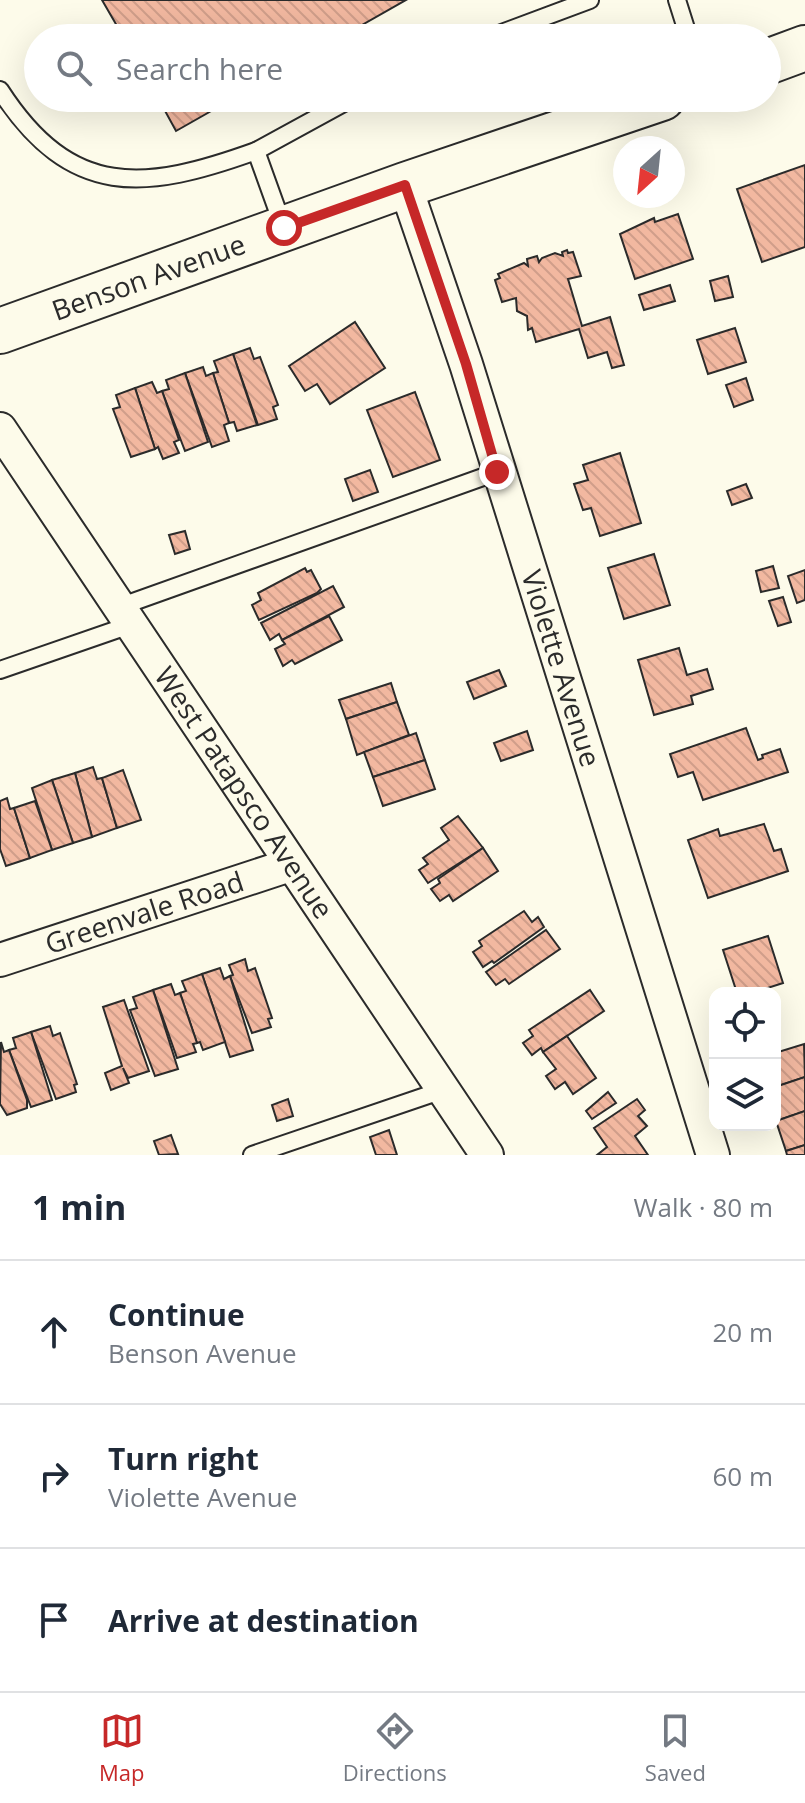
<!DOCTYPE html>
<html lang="en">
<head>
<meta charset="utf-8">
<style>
	:root { --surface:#fff; --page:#f2f2f3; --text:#1f2937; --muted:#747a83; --line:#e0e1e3; --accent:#c62828 }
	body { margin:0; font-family:"Open Sans",sans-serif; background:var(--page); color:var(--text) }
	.controls { position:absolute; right:24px; bottom:24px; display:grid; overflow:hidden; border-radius:16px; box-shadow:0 8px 32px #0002 }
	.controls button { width:72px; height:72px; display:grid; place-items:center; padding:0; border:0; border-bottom:2px solid var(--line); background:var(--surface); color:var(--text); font:40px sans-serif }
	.compass { position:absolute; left:613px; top:136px; width:72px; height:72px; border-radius:50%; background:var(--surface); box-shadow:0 8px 32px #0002; rotate:207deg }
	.stop { position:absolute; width:24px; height:24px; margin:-18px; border:6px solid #c62828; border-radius:50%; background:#fff }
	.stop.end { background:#c62828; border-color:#fff; box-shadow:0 2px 8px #0008 }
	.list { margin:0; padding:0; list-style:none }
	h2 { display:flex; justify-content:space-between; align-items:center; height:104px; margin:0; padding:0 32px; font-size:34px }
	h2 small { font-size:26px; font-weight:400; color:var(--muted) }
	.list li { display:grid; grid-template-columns:52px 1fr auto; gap:24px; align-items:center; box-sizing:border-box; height:144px; padding:0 32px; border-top:2px solid var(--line) }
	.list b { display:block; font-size:30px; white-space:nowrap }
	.list p { margin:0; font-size:26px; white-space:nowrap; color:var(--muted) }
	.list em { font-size:26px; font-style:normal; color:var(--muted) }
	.icon { flex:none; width:44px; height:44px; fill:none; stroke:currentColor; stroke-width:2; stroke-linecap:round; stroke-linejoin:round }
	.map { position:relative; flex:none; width:805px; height:1155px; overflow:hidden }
	.search { position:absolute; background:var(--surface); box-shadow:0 8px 32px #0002; left:24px; right:24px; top:24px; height:88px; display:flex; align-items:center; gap:20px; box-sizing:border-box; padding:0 28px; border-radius:44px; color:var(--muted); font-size:30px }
	.sheet { height:536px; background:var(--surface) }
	nav { display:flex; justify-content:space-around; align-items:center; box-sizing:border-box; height:112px; border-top:2px solid var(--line); background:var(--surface); font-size:22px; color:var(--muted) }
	nav a { display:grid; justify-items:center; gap:4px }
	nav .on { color:var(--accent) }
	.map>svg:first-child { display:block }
</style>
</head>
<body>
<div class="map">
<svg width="805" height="1155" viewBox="0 0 805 1155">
	<defs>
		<pattern id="building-back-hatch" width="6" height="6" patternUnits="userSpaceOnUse" patternTransform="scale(2)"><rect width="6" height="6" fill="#f2b8a0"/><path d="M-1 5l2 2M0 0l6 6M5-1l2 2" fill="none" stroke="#d09e8a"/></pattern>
	</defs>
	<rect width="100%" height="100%" fill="#fdfbea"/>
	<g fill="url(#building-back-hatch)" stroke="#2b2b2b" stroke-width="2">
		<path d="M102,0H406L339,38H124Z"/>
		<path d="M158,98H234L176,131Z"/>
		<path d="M805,165V247L762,262L737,189Z"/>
		<path d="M678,214L693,259L635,279L620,234L654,218L655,222Z"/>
		<path d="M567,250L568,253L573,252L581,276L568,279L582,326L610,317L624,365L612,368L607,352L588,358L579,329L536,342L532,328L528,330L527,316L517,311L516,298L502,302L495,280L500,278L498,274L524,263L528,266L527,259L537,256L539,262L542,258L555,253L563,256L562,252Z"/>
		<path d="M728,276L733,297L715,301L710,281Z"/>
		<path d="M670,285L675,301L644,310L639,295Z"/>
		<path d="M355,322L385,368L330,404L317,384L305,391L289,366Z"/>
		<path d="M735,328L746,362L708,374L697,340Z"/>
		<path d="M250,348L254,359L260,357L278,405L273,407L277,419L258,425L233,354Z"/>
		<path d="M233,354L257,425L237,431L234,422L229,423L213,373L218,372L214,361Z"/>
		<path d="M203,367L206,376L213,373L229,423L224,425L229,441L212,447L185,373Z"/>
		<path d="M185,373L208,442L185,451L162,391L169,389L166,380Z"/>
		<path d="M746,378L753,400L734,407L726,385Z"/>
		<path d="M152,382L157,393L162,391L179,440L174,442L179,453L163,459L158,447L155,449L135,388Z"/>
		<path d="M135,388L155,449L131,457L113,409L120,407L116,395Z"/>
		<path d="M415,392L440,460L393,477L367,410Z"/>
		<path d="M620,453L641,523L600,536L591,508L583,510L574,484L588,480L583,465Z"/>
		<path d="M370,470L378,492L353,501L345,479Z"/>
		<path d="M746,484L752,498L732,505L727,491Z"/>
		<path d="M185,531L190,549L175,554L169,535Z"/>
		<path d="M654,554L670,605L624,619L608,568Z"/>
		<path d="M773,566L779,588L761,592L756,571Z"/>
		<path d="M305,568L307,572L311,570L321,589L317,593L259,620L252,605L261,600L258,593Z"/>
		<path d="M805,570V600L797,603L788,576Z"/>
		<path d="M333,586L344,607L282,640L279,634L270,640L261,623Z"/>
		<path d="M783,597L791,622L778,626L769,601Z"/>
		<path d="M329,616L342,640L295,664L292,660L283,666L275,649L285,644L282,640Z"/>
		<path d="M679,648L687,675L707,669L713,689L691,696L693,704L654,715L638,660Z"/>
		<path d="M499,670L506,686L474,699L467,682Z"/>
		<path d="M391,683L397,702L346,719L339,700Z"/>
		<path d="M397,702L409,735L357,755L346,719Z"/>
		<path d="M746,728L758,760L763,758L762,755L780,749L788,772L703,800L693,772L678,777L670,754Z"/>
		<path d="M527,731L533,750L501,761L494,743Z"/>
		<path d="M416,733L425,760L373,777L364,752Z"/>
		<path d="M425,760L435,789L383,806L373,777Z"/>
		<path d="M93,767L97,779L102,778L117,828L92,837L75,773Z"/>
		<path d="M123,770L141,820L117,828L102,778Z"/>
		<path d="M75,773L92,837L73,843L52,780Z"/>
		<path d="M52,780L73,843L52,850L32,788Z"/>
		<path d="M7,798L10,809L14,808L30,858L6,866L0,849V801Z"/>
		<path d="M35,801L52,850L30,858L14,808Z"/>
		<path d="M458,816L483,848L428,883L419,870L428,864L423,858L449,840L441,828Z"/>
		<path d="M764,824L774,851L781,849L788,871L708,898L688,840L718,829L720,836Z"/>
		<path d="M483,848L498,871L453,901L449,895L440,901L431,889L440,883L438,879Z"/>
		<path d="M524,911L532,922L538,917L544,927L494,963L492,961L483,967L473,952L482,946L479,941Z"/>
		<path d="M546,930L560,949L509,984L505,979L496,985L486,972Z"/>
		<path d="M768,936L783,983L752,993H737L723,950Z"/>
		<path d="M245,959L248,971L255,968L272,1018L268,1019L271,1027L252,1033L230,976L233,975L229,965Z"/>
		<path d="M220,968L224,979L230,976L253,1050L230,1057L202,974Z"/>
		<path d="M202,974L225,1042L203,1050L200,1042L197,1043L180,993L186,991L182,981Z"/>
		<path d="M171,984L175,995L180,993L197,1043L193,1044L196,1052L177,1058L153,990Z"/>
		<path d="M153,990L178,1069L155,1076L130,1010L137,1008L133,997Z"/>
		<path d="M590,990L604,1011L543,1052L541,1048L532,1055L523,1043L533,1036L529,1030Z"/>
		<path d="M124,1000L149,1071L128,1078L123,1068L129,1083L111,1090L105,1073L122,1066L103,1007Z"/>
		<path d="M50,1026L53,1036L60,1033L77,1084L74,1085L76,1092L56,1099L31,1032Z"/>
		<path d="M31,1032L52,1100L31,1107L9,1050L16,1048L13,1038Z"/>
		<path d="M567,1036L596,1078L573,1094L565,1082L555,1089L546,1076L556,1069L543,1052Z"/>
		<path d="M1,1042L4,1052L9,1050L27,1100V1108L7,1115L0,1104Z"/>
		<path d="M804,1044L805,1077L775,1087V1053Z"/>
		<path d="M805,1077V1111L776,1121L775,1087Z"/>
		<path d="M608,1092L616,1103L592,1119L586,1111Z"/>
		<path d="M288,1099L293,1116L277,1121L272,1105Z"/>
		<path d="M637,1099L645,1110L638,1116L647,1126L635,1136L648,1155H597L607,1147L594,1128Z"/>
		<path d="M805,1111V1145L786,1151L776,1121Z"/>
		<path d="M389,1130L397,1155H376L370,1137Z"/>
		<path d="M171,1135L178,1154L159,1155L154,1141Z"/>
		<path d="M805,1145V1155H787L786,1151Z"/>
	</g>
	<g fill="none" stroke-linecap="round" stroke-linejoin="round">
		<defs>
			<g id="lane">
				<path d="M677,0L689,38"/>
				<path d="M488,38L590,0"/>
				<path d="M0,90C71,200 145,191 256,151"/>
				<path d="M283,226L256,151L353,98"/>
				<path d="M119,607L497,472"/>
				<path d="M0,670L130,625"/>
				<path d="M252,1155L443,1090"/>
			</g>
			<g id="street">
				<path id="s1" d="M405,185L466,364L713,1155"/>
				<path id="s2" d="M0,429L487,1155"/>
				<path id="s3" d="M0,960L290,865"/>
			</g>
			<g id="secondary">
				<path d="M767,62L805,48"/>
				<path id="s4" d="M0,331L405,185L662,98"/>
			</g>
		</defs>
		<use href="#lane" stroke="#2b2b2b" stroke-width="20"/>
		<use href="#street" stroke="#2b2b2b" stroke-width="36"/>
		<use href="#secondary" stroke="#2b2b2b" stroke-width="48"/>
		<use href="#lane" stroke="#fdfbea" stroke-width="16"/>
		<use href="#street" stroke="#fdfbea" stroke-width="32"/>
		<use href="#secondary" stroke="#fdfbea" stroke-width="44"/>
	</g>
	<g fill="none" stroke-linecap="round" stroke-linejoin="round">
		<path stroke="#c62828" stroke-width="10" d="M284,228L405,185L466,364L497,472"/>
	</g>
	<g text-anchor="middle" stroke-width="6" stroke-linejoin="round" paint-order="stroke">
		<g font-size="28" fill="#2b2b2b" stroke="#fdfbea">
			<text dy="10" stroke="none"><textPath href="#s4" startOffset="158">Benson Avenue</textPath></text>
			<text dy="10" stroke="none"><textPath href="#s1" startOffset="508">Violette Avenue</textPath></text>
			<text dy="10" stroke="none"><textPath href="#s2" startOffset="438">West Patapsco Avenue</textPath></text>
			<text dy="10" stroke="none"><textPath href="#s3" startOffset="152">Greenvale Road</textPath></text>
		</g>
	</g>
</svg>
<div class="controls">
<button><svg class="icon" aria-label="locate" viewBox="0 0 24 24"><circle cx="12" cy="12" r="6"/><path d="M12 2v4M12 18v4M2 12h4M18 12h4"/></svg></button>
<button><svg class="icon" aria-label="layers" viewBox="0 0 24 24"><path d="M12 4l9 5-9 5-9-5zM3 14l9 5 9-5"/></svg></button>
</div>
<svg class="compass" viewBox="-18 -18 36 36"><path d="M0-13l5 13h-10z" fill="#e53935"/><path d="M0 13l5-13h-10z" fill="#747a83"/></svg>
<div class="stop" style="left:284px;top:228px"></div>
<div class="stop end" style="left:497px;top:472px"></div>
<div class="search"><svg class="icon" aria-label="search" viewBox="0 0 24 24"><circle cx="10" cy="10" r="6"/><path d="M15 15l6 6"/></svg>Search here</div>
</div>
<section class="sheet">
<h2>1 min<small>Walk · 80 m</small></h2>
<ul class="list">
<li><svg class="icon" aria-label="ahead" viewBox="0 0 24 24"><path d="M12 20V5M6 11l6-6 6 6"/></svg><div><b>Continue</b><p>Benson Avenue</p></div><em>20 m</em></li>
<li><svg class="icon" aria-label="right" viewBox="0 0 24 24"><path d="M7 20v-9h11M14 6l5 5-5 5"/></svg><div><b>Turn right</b><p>Violette Avenue</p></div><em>60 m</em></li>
<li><svg class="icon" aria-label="arrive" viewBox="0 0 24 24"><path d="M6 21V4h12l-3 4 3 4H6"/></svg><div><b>Arrive at destination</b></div></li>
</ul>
</section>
<nav>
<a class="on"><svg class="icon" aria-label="map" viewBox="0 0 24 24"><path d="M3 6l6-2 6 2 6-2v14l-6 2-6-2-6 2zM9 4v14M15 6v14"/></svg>Map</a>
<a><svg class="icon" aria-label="directions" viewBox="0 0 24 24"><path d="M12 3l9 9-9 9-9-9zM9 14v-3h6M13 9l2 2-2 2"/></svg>Directions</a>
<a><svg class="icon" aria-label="saved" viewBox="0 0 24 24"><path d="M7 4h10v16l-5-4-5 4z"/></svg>Saved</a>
</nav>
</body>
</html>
